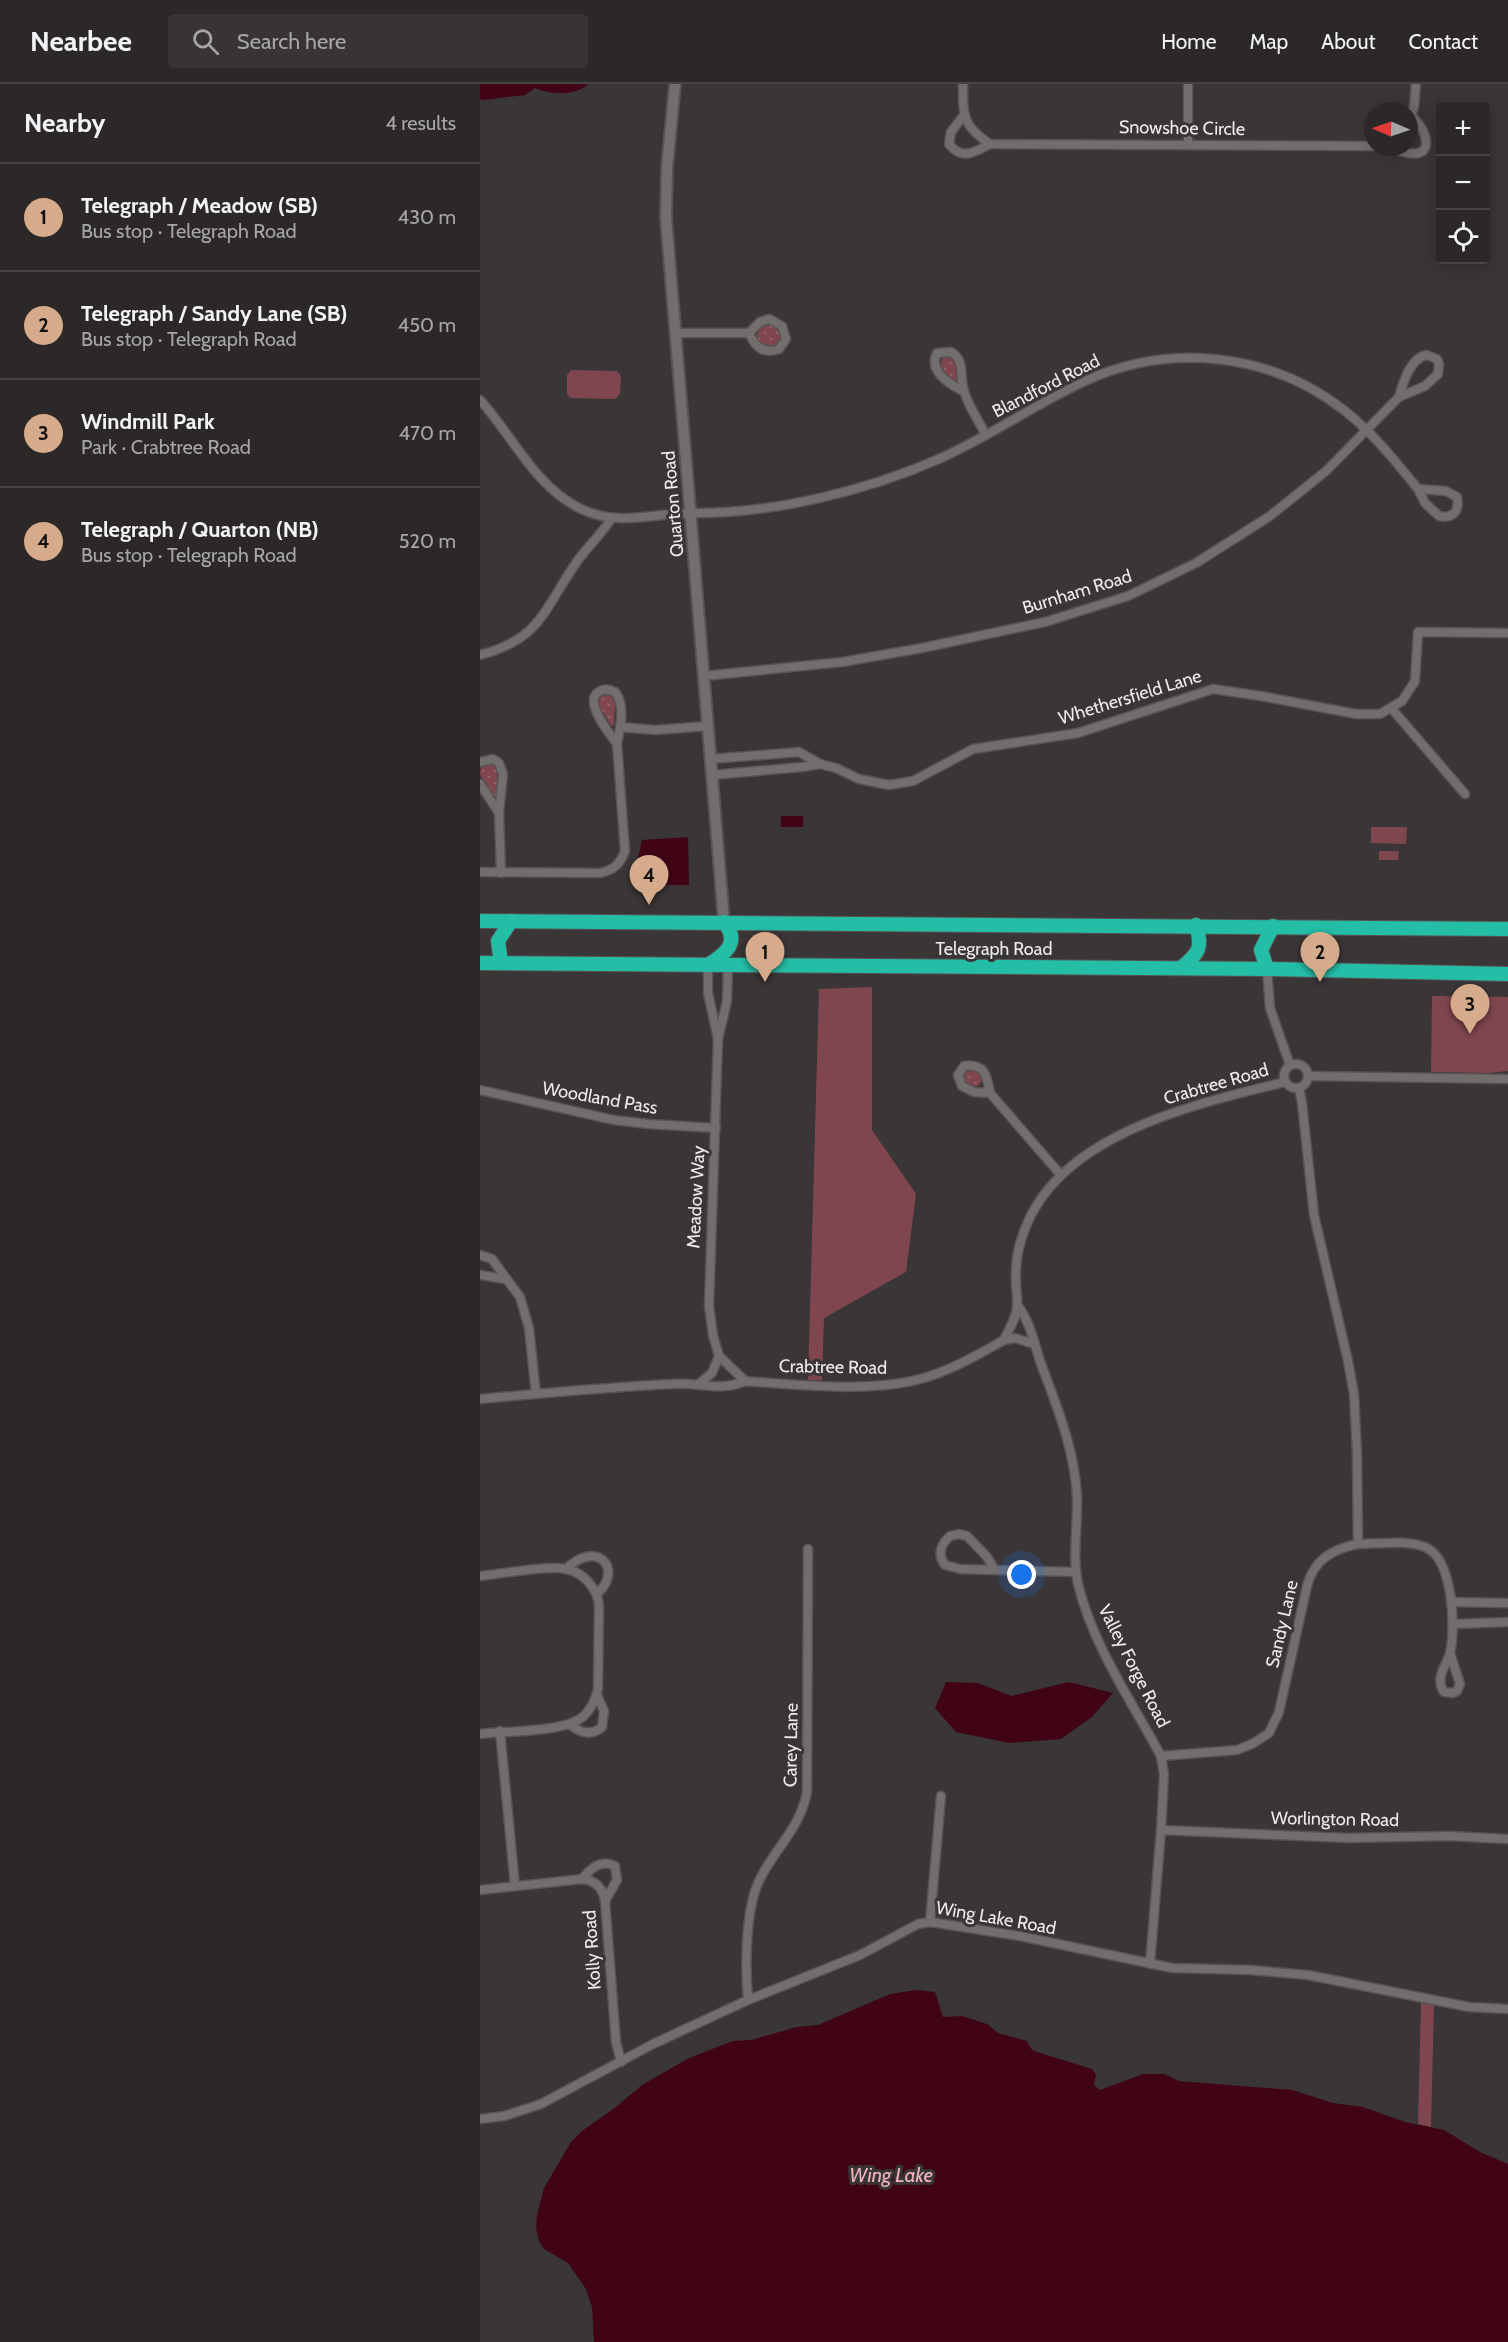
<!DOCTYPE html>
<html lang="en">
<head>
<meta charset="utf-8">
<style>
	:root { --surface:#2c2828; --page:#383434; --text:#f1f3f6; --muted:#a6a6a8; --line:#484445; --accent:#d6ab8b }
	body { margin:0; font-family:Cabin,sans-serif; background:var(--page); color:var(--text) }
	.controls { position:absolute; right:18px; top:18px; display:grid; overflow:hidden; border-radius:6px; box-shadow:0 3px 15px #0003 }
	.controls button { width:54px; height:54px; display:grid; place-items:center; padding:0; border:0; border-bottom:2px solid var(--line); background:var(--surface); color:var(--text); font:30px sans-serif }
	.compass { position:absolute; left:884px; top:18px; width:54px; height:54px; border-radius:50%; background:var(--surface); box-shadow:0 3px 15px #0003; rotate:272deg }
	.you { position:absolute; left:542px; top:1491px; width:21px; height:21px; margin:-15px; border:4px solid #fff; border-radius:50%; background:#1a73e8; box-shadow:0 0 0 9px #1a73e833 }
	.badge { display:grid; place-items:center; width:39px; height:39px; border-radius:50%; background:var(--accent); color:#111; font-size:20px; font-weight:700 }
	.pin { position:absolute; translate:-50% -50px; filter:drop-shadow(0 2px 3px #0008) }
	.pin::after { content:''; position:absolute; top:32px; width:21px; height:18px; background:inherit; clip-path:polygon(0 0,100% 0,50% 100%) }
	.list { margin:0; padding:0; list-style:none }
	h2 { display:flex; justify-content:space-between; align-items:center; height:78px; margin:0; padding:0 24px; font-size:26px }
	h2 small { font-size:20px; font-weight:400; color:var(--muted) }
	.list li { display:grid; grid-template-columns:39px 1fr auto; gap:18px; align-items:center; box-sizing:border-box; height:108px; padding:0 24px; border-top:2px solid var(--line) }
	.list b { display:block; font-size:22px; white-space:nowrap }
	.list p { margin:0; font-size:20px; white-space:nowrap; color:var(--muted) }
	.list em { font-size:20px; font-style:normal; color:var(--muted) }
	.icon { flex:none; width:33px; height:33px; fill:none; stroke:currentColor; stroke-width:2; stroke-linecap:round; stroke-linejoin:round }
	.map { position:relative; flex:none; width:1028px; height:2258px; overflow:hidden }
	header { display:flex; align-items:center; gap:36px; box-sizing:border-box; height:84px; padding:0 30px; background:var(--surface); border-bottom:2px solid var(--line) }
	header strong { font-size:28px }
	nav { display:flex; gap:33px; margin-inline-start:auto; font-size:21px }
	.search { width:420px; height:54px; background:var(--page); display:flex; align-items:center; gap:15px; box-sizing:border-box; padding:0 21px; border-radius:6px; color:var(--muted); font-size:22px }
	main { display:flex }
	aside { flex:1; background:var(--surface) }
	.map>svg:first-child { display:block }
</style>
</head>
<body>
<header>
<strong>Nearbee</strong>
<div class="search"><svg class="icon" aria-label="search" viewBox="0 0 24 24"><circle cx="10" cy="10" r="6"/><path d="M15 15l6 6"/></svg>Search here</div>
<nav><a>Home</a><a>Map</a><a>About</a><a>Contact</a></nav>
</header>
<main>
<aside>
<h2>Nearby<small>4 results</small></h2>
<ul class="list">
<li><span class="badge">1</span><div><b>Telegraph / Meadow (SB)</b><p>Bus stop · Telegraph Road</p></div><em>430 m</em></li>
<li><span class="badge">2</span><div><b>Telegraph / Sandy Lane (SB)</b><p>Bus stop · Telegraph Road</p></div><em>450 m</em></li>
<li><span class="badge">3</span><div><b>Windmill Park</b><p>Park · Crabtree Road</p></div><em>470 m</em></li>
<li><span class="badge">4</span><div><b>Telegraph / Quarton (NB)</b><p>Bus stop · Telegraph Road</p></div><em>520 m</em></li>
</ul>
</aside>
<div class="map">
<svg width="1028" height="2258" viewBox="0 0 1028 2258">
	<defs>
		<pattern id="grass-dots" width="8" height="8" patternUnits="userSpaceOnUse" patternTransform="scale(1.5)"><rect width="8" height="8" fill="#80464f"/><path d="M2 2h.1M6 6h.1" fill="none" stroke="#926168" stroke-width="1.8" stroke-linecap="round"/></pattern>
	</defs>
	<rect width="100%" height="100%" fill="#3a3536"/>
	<g fill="url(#grass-dots)">
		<circle cx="289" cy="252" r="12"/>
		<path d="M467,272C478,277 480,289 477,298L464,289L460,283L462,275Z"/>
		<path d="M127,610L134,614L135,617L134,641L131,642L118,620L120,613Z"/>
		<path d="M8,679L13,680L17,685V710L14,713L11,711L0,690L1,683Z"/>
		<circle cx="493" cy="994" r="9"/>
	</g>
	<g fill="#80464f">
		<path d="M91,286L137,287L141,292L140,310L135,315L90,314L87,310V291Z"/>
		<path d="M891,743H927L926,760L891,759Z"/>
		<path d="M899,767H919L918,776H899Z"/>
		<path d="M392,903V1046L436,1110L426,1188L344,1234L342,1296H328L339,905Z"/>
		<path d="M952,912L1028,913V987L1009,989L951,988Z"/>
		<path d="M941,1918L954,1920L951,2043L938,2040Z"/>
	</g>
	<g fill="#400415">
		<path d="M0,0H108C97,12 70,11 55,4L45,11L3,16L0,15Z"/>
		<rect x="301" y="732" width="22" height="11"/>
		<path d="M208,753L209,801H152L162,756Z"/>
		<path d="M466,1598L498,1599L531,1612L589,1598L633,1609L612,1633L581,1655L529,1659L476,1648L455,1624Z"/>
		<path d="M437,1906L455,1908L463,1933L482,1932L507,1940L518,1949L547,1957L552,1966L557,1968L612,1985L616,1991L614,2001L620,2006L663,1990H684L699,1997L812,2006L853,2019L883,2023L925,2038L964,2046L1000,2068L1028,2080V2258H114L112,2223L106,2205L88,2179L64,2165L59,2157L56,2144L57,2130L64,2104L91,2058L102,2047L136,2023L162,2001L209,1974L253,1957L271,1956L317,1943L338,1941L410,1910Z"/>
	</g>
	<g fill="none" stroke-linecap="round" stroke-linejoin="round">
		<defs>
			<g id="minor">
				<path d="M483,0C483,31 482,42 510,60L893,62"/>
				<path d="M484,31L471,48L469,60C482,77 495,68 510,60"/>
				<path d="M929,39L934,23L936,0"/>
				<path d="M708,60V0"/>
				<path d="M912,63C924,71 952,76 945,52C943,44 937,38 932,32"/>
				<path d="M196,249H269L280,238L289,235L302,242L306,255L299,265C283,270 276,264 269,249"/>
				<path d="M947,271L957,275L959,280L958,290L945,302L919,313C923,299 930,274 947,271Z"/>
				<path d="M483,307C469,300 448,287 457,269L471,268C486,277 479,293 484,307C488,322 499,337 506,351"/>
				<path d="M0,316C32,351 56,404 101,425C139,443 172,429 212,429C292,430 387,407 461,374C510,352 554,321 603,298C689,258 790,268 865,327C893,349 916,378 938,405"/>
				<path d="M938,405L966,407L977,413C980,427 973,435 959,432L945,419Z"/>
				<path d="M0,571C61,555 64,525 96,479C107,463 121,451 131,435"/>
				<path d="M223,592L362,578L442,564L565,538L648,512L716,479L790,432L846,387L919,313"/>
				<path d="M912,625L985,710"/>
				<path d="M140,643L175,646L228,642"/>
				<path d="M230,675L319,668L340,680L356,684L379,695L409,701L433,697L493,665L598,649L733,605L781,612L876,630H900L922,617L935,597L938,548L1028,549"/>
				<path d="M0,678L13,675L19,679L23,690L19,729L21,789"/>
				<path d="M232,691L322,683L340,680"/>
				<path d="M0,700L19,729"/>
				<path d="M0,788L120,789C134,786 140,780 145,767L137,660C140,644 146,622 135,608C129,605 123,604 117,609C105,620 130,650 137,660"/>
				<path d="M228,881V909L238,955L247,917L248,881"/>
				<path d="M787,885L790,924L810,981"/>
				<path d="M238,955L229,1222L233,1251L239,1272L265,1297"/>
				<circle cx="816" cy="992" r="12"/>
				<path d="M828,992L1028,995"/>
				<path d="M0,1006L134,1036L168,1040L236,1044"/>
				<path d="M510,1009L494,1008L482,1002L478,991L484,982C505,979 507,992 510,1009L580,1090"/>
				<path d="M0,1171L12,1175L40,1213L49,1244L56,1310"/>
				<path d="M0,1191L25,1195"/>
				<path d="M538,1222C550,1238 554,1258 560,1277C576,1320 595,1366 597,1413C598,1441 592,1472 598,1500C613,1562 651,1616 681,1672"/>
				<path d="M524,1256L535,1254L554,1260"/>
				<path d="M220,1299L232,1289L239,1272"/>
				<path d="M0,1315C64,1309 128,1303 193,1300C218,1298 241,1308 265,1297C316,1301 387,1308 436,1296C467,1289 497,1271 524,1256C529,1245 537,1233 537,1222C538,1214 536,1206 536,1199C535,1180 538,1162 545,1145C581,1049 716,1020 805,998"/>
				<path d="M878,1460C899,1460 928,1455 947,1464C973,1477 976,1544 970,1569C967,1581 954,1594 964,1608L973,1609L977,1607L980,1600L970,1569"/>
				<path d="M86,1485C118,1454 144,1486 117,1510"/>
				<path d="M515,1486L480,1485L465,1481C457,1471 461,1460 470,1452L479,1450L487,1452L507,1473L515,1486L596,1488"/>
				<path d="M0,1492C20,1490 68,1481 86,1485C103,1488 117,1504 119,1521L118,1605C115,1617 109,1630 98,1636C78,1648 25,1647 0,1650"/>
				<path d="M971,1518L1028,1519"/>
				<path d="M972,1540L1028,1538"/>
				<path d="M89,1640C99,1648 111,1653 122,1643L124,1627L117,1611"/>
				<path d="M20,1647L35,1802"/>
				<path d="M681,1746L869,1754L968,1752L1028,1755"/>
				<path d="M102,1795C111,1784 121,1775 135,1782L137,1796L125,1817"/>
				<path d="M0,1806L102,1795C116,1796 123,1805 125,1817L136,1958L141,1978"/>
				<path d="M450,1838L461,1712"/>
				<path d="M670,1880L681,1746L684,1690L681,1672L757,1666L774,1659L789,1649L799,1628L827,1502C834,1476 852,1465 878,1460L877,1369L874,1310L868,1277L834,1131L822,1019L819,1004"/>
				<path d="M268,1916C265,1882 265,1822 281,1793C297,1762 320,1744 327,1708L328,1465"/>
				<path d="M0,2035L24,2032L61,2020L173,1960L268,1916L380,1871L438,1840L450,1838L540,1852L692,1884L771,1886L828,1891L989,1923L1028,1925"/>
			</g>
			<path id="tertiary" d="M195,0L187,84L186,134L244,838"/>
			<g id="trunk">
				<path d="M0,837L1028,845"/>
				<path d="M0,879L787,885L1028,890"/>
				<path d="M21,879L18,857L31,837"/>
				<path d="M228,881C245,870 261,859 244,838"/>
				<path d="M701,884C719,869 723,864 716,841"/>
				<path d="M787,885L781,866L793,842"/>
			</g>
		</defs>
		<use href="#minor" stroke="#565353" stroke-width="11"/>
		<use href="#tertiary" stroke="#565353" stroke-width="14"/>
		<use href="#trunk" stroke="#565353" stroke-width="16"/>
		<use href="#minor" stroke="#736e6e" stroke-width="8"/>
		<use href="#tertiary" stroke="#736e6e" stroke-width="10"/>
		<use href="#trunk" stroke="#24bda6" stroke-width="14"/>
	</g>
	<g text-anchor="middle" stroke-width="6" stroke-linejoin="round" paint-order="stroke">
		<g font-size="18" fill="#eeebeb" stroke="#3a3536">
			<text transform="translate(702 44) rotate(1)" y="6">Snowshoe Circle</text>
			<text transform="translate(566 302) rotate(-27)" y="6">Blandford Road</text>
			<text transform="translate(193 420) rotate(-95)" y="6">Quarton Road</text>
			<text transform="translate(597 508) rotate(-17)" y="6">Burnham Road</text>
			<text transform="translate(650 613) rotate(-17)" y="6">Whethersfield Lane</text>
			<text x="514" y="871">Telegraph Road</text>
			<text transform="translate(736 1000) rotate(-16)" y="6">Crabtree Road</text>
			<text transform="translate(120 1014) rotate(10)" y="6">Woodland Pass</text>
			<text transform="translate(216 1113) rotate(-87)" y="6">Meadow Way</text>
			<text transform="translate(353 1283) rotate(1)" y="6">Crabtree Road</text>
			<text transform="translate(802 1540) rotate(-77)" y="6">Sandy Lane</text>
			<text transform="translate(654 1582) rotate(63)" y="6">Valley Forge Road</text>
			<text transform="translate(311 1661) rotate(-89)" y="6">Carey Lane</text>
			<text transform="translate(855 1735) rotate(1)" y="6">Worlington Road</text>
			<text transform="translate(516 1834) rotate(10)" y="6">Wing Lake Road</text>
			<text transform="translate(112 1866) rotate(-94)" y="6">Kolly Road</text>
		</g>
		<g font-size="20" font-style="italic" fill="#f4b7be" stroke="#3a3536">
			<text x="411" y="2098">Wing Lake</text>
		</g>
	</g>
</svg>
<div class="controls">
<button>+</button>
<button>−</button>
<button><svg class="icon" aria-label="locate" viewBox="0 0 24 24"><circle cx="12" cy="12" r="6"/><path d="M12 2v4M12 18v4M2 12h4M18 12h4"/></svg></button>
</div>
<svg class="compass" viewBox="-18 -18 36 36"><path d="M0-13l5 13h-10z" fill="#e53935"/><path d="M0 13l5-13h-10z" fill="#a6a6a8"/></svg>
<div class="you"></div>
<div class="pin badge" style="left:285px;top:898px">1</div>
<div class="pin badge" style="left:840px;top:898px">2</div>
<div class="pin badge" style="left:990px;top:950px">3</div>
<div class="pin badge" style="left:169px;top:821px">4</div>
</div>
</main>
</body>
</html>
